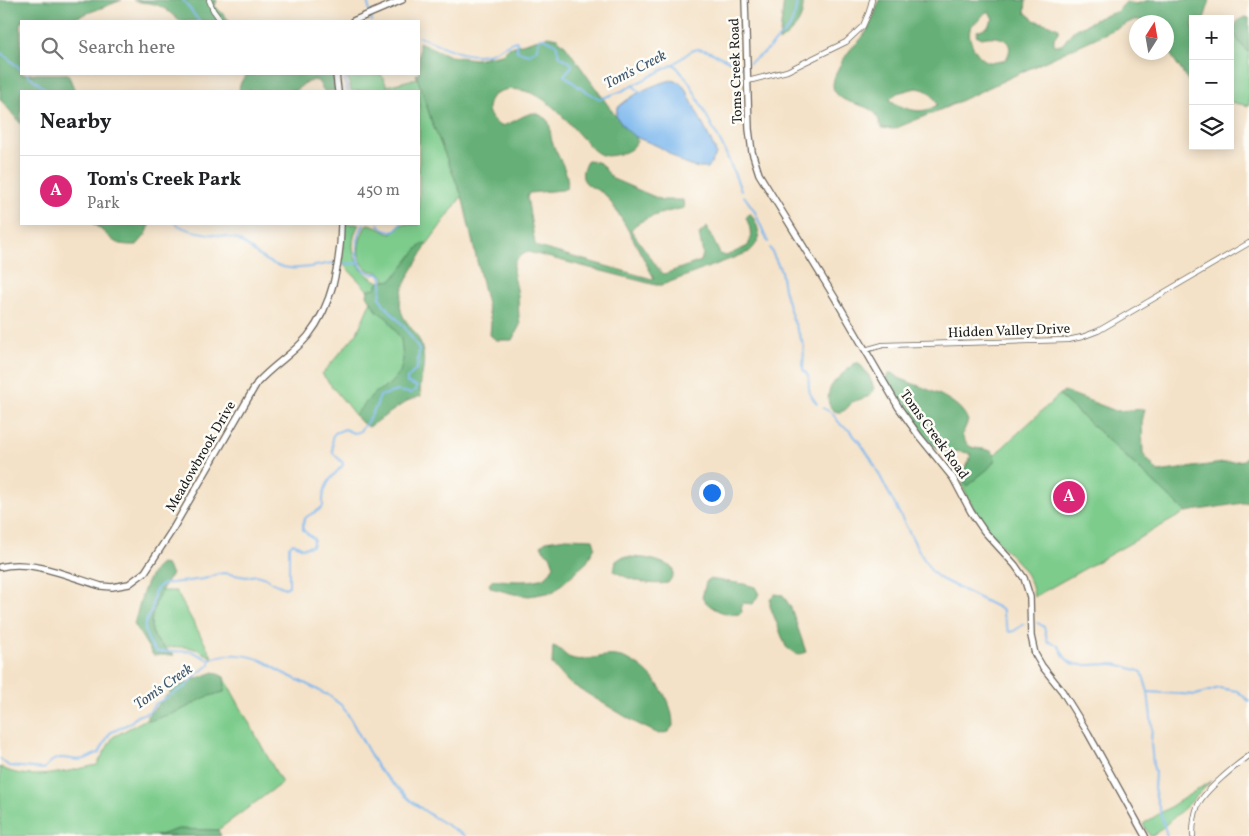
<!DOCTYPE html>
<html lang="en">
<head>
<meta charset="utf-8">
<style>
	:root { --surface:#fff; --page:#f2f2f2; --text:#202124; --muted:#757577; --line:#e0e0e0; --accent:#db2777 }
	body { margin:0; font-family:Vollkorn,serif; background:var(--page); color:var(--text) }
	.controls { position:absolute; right:15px; top:15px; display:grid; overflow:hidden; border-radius:0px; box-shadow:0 2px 12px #0003 }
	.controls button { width:45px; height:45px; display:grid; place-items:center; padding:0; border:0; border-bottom:1px solid var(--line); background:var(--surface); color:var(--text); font:25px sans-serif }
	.compass { position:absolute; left:1129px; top:15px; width:45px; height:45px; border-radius:50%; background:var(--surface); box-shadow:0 2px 12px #0003; rotate:11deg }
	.you { position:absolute; left:711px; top:492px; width:18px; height:18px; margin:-12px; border:4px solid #fff; border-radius:50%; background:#1a73e8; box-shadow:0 0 0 8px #1a73e833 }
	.badge { display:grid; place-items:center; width:32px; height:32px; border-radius:50%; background:var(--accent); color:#fff; font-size:16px; font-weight:700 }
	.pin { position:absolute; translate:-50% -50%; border:2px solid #fff; box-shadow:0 1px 5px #0006 }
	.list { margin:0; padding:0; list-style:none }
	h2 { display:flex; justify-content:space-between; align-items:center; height:65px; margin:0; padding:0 20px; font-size:21px }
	h2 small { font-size:16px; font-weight:400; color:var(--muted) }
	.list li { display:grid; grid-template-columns:32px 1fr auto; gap:15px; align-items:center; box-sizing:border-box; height:70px; padding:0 20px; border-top:1px solid var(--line) }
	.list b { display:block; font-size:19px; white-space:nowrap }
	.list p { margin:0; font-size:16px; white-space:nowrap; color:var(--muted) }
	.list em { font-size:16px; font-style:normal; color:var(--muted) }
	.icon { flex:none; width:28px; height:28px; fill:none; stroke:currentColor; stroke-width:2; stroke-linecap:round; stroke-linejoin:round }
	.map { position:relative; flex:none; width:1249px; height:836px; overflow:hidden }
	.search { position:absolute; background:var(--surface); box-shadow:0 2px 12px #0003; left:20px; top:20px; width:400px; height:55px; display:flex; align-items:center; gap:12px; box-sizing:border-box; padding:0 18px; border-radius:0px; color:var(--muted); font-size:19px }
	.panel { position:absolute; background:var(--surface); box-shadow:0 2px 12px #0003; left:20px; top:90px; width:400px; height:135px; border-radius:0px }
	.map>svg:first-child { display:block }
</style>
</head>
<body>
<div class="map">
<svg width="1249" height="836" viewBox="0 0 1249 836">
	<rect width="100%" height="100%" fill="#fdfcf7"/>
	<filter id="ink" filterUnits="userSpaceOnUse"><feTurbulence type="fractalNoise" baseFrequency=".02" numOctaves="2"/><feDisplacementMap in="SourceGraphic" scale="10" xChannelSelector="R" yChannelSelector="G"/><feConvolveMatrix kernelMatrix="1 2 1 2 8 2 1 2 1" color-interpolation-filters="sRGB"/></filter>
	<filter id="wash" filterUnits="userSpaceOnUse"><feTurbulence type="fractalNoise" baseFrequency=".0096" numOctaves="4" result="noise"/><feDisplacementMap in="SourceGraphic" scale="20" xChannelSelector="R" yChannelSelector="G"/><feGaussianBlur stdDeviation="1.12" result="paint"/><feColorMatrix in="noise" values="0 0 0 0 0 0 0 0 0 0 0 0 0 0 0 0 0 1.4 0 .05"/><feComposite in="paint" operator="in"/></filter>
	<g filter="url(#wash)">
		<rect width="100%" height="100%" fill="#f4e2c8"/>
		<g fill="#7dcc8c" stroke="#4c7454">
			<path d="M1230,28L1243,47L1249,52V106L1230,102Z"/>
			<path d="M347,74H381L387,86L418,78L433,125L462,196L394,290L384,282V277C378,269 374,274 367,269C353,258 359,237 367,224C377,224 383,233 392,234L402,224H419V91H351Z"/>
			<path d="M344,224H359C346,247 355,271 379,282L377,293L409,344L400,383L355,415L322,374L357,333L373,296L342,263Z"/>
			<path d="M1059,395L1186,512L1034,597C1031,565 1001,550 984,526C975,513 969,499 962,485Z"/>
			<path d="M160,591H176L213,658C193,646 188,646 165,648C149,635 149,625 155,606C156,600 158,595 160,591Z"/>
			<path d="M224,677L282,783L215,832L203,836H0V767C30,783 66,771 97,765L113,737Z"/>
			<path d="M1211,781L1190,803L1153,836H1150L1143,824Z"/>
		</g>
		<g fill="#66b078" stroke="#41664a" fill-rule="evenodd">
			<path d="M0,0H122L67,21H21V74H68L75,91H21V124L0,99Z"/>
			<path d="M133,0H217L215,6L230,21H179C173,15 163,6 154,4C147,2 140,3 133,0Z"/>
			<path d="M784,0H803C804,22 795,29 779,42Z"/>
			<path d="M879,0H1026L1025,12L1034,20L1059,28V31L1054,38V45H1062L1073,31L1100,17L1116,12L1126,2L1136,4L1149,0H1210L1204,19H1193V50L1190,56L1193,68V88L1167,49L1166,22H1147L1141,20H1134L947,107L894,129L882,128C879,124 879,118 876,114C865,102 845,106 835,92C828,82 842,61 848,53C851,47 857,44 861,39C870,28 875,14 879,0ZM989,11L993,19L987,27L977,31L976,35L982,38C998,34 1018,40 1006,59C1001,61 996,63 990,62C978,60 965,38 971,27C973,23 977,22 980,19C983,15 984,13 989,11ZM916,88C927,89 934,94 937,105C921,116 907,109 891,102L890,99L897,93Z"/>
			<path d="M1245,17L1249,18V52C1237,43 1226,24 1245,17Z"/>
			<path d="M549,36L557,38L565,45L622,125L636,137L637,141C633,149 629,151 620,154C614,155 608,157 602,155C596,153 591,148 587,143C567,123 550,95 520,90C514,89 506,89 501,91C493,94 489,99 488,108C488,115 494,122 500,126C512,125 525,112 536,113C538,114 544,117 546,119C551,123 550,131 551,137C554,154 571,171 567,188L562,190L529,193L527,197L535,244L538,247L652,279L654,278C639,251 625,221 607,197C601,189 586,188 583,178C581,171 585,165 588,160L600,163L613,179L662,200H683L684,208C670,211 638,218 631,230L660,271L664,274L701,261L703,254L699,234L707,227L720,254L726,256L748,246C752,236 751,228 746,218L750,213C760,227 763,240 749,252L662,285H656L528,252C503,262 517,277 518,297C519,307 518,314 520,325L512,340H496L490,335L491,322L462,196L433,125L416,74H419V42L450,56L475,59L502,54L508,48Z"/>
			<path d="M246,74H333L335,91H324L318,81L313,80L305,83L295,91H239L240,84Z"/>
			<path d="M93,224H149C150,232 142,239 137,245C108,246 114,237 93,224Z"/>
			<path d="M425,243L427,244C417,266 388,296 406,321C415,334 421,338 423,354C426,368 418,382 421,396L407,401L369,427L362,423L355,415L374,393L389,385L400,372L403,359L401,340L388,319L377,311L367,295L368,290L375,288L379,282L392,280L418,248Z"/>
			<path d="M855,363H859L869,376L874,388L870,396L852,402C838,425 820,404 832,385C838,377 847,369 855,363Z"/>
			<path d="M890,373L894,374L899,378C921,388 960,397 968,421L962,435C969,454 979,445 993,452L995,460L989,468L967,486L960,478C961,470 969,465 971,454C961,450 946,453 937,448C920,438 892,395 886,377Z"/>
			<path d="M1064,391L1116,411L1145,409L1142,422L1143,454L1158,472L1244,460L1249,453V502L1186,512L1059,395Z"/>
			<path d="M566,538L593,539L595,546L587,562L553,592L529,596L514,594L491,588L489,584L493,580C506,580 536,584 547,576C549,574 552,568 554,566L550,555L544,551L541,545L546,541Z"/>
			<path d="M622,557C643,557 655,558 673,568V576L668,583C651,586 628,580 614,571L616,561Z"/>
			<path d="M161,564L166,565L172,574C160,591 140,623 158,642C162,647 169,651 174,655H153L134,624C140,605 144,576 161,564Z"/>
			<path d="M709,579L744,584L755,587L759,594L753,604L743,603L741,605L742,612L740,614C725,616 711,609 702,598L706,582Z"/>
			<path d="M775,594L783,595L791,608L806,652L797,655L786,647L770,606V599Z"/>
			<path d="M553,646C561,648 564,656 571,658C582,662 595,657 606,656C634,652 662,683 670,707C672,713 673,720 673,726L668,732L659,734L636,723L568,682L552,664Z"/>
			<path d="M214,672L224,677L225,685L224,692L206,697L180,711L149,721L147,716L176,686Z"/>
			<path d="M178,829L218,830L221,836H156Z"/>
		</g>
		<path fill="#7cb7ee" stroke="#4c6a85" d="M672,80L681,83L686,90L715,149L716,155L708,168C687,169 682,162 666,151C658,145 647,142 638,138C628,133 621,124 616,116L617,108C633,94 651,85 672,80Z"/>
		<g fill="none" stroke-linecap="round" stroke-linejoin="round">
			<g stroke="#7cb7ee" stroke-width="2">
				<path d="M183,0L199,21"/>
				<path d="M367,0L372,21"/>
				<path d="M419,37C441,44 466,61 491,53C500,50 507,43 516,41L517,42V51L529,54L536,50L540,38H544L556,44L559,55L572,64V66L564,75L579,87L600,99L622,91L674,64L691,51L698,49L708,51L740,66L745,65"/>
				<path d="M0,52L21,69"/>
				<path d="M749,63L764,53L790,27L795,14L797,0"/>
				<path d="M675,65L689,82L724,149L741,190"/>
				<path d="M27,74L48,91"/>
				<path d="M347,74L345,81L348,91"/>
				<path d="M632,85L640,92"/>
				<path d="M744,196L754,210L768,242"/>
				<path d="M176,224C194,235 216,233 236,239C245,243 250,249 258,255C283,274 302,269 331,263L335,264"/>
				<path d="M378,224L385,230L393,232L401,224"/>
				<path d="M770,248L781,271L784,289L792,317L804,346L803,370C813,377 806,383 810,393C811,397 815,400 817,404"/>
				<path d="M340,264L360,263"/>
				<path d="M823,408L832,413L841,425L849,430L861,444L871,459L920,553L932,572L941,579L1003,610V615L1009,632L1014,631L1024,624"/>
				<path d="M1038,623L1044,627L1048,642C1065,643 1059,658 1072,663C1084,668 1099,663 1111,664C1121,664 1132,669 1142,672L1148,692L1152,726L1151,743L1153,765L1155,772L1154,789L1167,836"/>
				<path d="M210,660C225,652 248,654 263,661C271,664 276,670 283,673C297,680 312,686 325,694H327L341,705L347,713L379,770L411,801L432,816L465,836"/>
				<path d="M1149,692L1196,695L1219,688L1237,691L1249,701"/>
				<path d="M0,759L9,766L44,769C59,749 69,763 84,759C89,758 93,754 99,753L110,733L130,723L137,716L149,712L155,704L185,687L198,673L210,665V660L191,651L157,652C150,647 144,633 145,624C146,619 151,614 152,610C154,598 151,589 164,584L204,579L218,574L224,573L246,577L256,575L266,578L271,582L285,588L289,586V547L293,543L303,548L312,546L314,539L303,530C302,511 314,517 323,506C322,486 330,479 343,465V463L333,453L332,437L335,433L345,429L353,433L359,432C368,422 376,409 380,396L397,391L411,393L416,390V386L407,383V379L417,368L419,349L403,325L384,305L380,297L382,281L381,275C376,272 375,276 370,273C351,265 356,238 364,224"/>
			</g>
		</g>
	</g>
	<g filter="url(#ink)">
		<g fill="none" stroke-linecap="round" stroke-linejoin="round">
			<defs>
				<g id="minor">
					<path d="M209,0L213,10L221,21"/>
					<path d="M748,81L787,71L846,42L863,26L869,12L872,0"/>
					<path d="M865,350L883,345L1068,340L1082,337L1098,331L1249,243"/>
					<path d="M1193,836C1193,826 1194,814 1198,805C1204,791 1236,765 1249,756"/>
				</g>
				<g id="tertiary">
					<path d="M745,0L749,129L752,152L759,174L835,298L899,408L919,436L953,478L971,512L984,531L1015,565L1024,578L1030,597L1031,636L1035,654L1042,666L1062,691L1088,733L1145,836"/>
					<path d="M353,21L402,0"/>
					<path d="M336,74L338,91"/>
					<path d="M0,567C32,559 70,577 101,586L112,587L129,584L145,572L171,532L257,383C273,365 293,354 308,336C332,306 341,261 341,224"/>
				</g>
			</defs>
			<use href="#minor" stroke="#686158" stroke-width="6"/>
			<use href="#tertiary" stroke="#686158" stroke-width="8"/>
			<use href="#minor" stroke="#fff" stroke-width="4.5"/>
			<use href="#tertiary" stroke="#fff" stroke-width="5.5"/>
		</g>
	</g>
	<g text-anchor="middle" stroke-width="5" stroke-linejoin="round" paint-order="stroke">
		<g font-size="14" fill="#1c1c1c" stroke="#fdfcf7">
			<text transform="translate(735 71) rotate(-92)" y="5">Toms Creek Road</text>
			<text transform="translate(1009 330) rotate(-2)" y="5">Hidden Valley Drive</text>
			<text transform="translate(935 434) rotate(54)" y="5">Toms Creek Road</text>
			<text transform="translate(200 456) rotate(-60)" y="5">Meadowbrook Drive</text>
		</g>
		<g font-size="15" font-style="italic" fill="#425a70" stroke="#fdfcf7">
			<text transform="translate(635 69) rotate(-27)" y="5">Tom's Creek</text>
			<text transform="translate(163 686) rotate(-35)" y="5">Tom's Creek</text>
		</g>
	</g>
</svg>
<div class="controls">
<button>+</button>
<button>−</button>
<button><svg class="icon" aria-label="layers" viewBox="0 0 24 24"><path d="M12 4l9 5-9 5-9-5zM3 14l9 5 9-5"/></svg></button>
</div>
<svg class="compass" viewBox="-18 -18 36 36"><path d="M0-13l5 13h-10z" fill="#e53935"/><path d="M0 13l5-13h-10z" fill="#757577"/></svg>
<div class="you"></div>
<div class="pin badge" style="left:1069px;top:497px">A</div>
<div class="search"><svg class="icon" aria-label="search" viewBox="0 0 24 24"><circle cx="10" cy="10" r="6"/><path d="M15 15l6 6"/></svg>Search here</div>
<section class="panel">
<h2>Nearby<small></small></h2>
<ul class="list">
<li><span class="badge">A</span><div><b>Tom's Creek Park</b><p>Park</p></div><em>450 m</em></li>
</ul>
</section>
</div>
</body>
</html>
